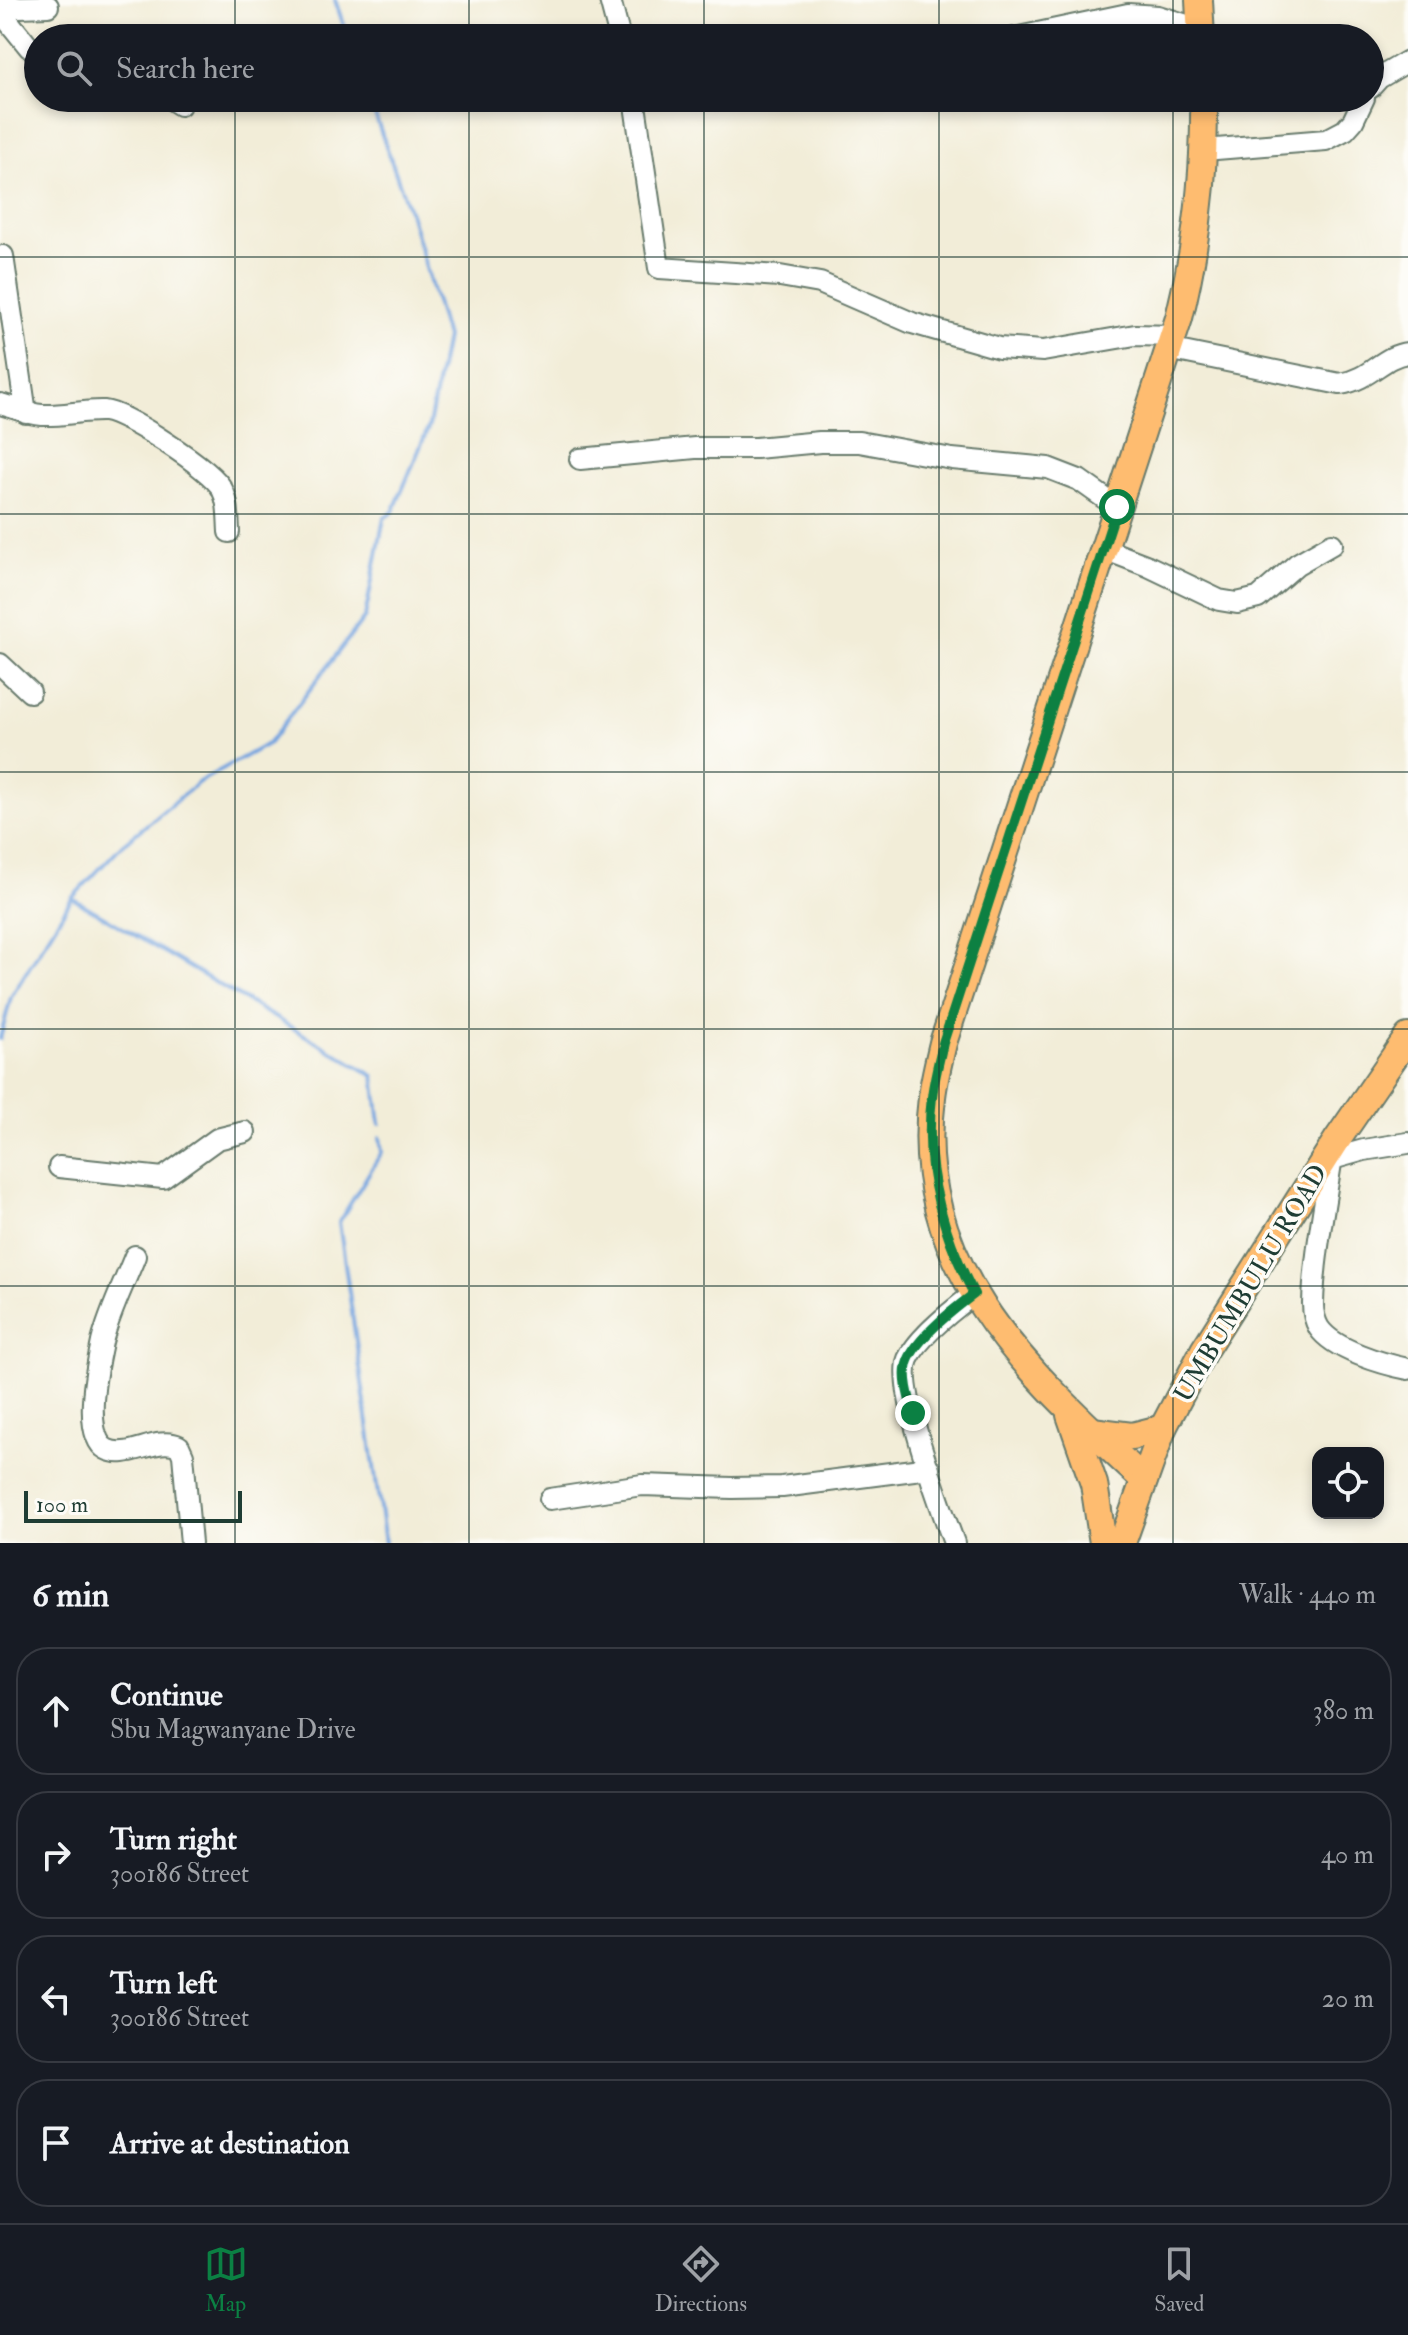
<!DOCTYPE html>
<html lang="en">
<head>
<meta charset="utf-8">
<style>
	:root { --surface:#171b24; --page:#20242c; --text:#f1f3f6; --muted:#9ea1a6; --line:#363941; --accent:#0b8043 }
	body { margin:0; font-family:"IM FELL Double Pica",serif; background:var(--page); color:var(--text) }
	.controls { position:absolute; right:24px; bottom:24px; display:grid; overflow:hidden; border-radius:16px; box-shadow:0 4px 12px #0003 }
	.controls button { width:72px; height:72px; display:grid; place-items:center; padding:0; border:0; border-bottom:2px solid var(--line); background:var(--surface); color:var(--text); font:40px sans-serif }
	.scale { position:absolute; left:24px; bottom:20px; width:218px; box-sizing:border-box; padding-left:8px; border:4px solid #1f3d34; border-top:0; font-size:22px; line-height:28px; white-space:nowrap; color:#1f3d34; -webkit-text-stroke:6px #fdfcf7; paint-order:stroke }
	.stop { position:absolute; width:24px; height:24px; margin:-18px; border:6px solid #0b8043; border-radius:50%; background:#fff }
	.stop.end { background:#0b8043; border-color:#fff; box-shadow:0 2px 8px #0008 }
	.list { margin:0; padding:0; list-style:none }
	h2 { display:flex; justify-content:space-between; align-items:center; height:104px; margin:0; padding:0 32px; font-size:34px }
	h2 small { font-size:26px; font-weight:400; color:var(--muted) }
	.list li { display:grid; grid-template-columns:52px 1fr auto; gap:24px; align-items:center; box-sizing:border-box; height:128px; margin:0 16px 16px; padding:0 16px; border:2px solid var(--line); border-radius:32px }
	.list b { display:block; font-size:30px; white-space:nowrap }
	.list p { margin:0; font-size:26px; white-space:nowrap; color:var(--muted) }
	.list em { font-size:26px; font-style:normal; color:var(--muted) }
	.icon { flex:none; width:44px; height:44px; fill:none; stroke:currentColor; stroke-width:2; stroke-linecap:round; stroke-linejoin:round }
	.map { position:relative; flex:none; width:1408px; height:1543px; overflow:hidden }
	.search { position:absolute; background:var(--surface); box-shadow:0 4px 12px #0003; left:24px; right:24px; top:24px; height:88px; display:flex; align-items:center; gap:20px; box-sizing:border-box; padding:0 28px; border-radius:44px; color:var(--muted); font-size:30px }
	.sheet { height:680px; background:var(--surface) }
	nav { display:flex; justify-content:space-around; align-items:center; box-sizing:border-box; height:112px; border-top:2px solid var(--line); background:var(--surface); font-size:22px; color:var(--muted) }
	nav a { display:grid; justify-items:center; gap:4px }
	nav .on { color:var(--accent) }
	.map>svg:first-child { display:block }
</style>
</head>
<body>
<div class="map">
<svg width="1408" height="1543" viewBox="0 0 1408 1543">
	<rect width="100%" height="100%" fill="#fdfcf7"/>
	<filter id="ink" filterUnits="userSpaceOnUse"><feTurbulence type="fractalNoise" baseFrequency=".0125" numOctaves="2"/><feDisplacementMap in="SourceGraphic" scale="16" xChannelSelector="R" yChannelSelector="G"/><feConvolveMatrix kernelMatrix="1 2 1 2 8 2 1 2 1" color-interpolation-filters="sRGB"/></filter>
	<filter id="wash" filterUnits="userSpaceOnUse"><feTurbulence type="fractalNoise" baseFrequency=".006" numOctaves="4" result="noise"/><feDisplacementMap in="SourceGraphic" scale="32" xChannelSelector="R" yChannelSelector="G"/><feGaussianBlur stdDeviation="1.8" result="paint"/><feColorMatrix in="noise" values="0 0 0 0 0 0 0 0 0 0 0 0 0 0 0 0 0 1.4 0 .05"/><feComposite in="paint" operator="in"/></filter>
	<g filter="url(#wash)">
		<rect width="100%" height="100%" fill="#f2edd8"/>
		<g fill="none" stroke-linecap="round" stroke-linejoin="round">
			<g stroke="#75a4df" stroke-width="4">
				<path d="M335,0L348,38"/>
				<path d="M72,898L374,1076L380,1124"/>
				<path d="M0,1039L11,997L72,898L122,845L199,782L269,743L365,617L384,518L393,512L429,426L446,337L412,219L369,98"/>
				<path d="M380,1137L382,1152L339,1222L385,1543"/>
			</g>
		</g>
	</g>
	<g filter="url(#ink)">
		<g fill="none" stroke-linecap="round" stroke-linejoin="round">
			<defs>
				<g id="minor">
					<path d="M610,0L620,38"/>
					<path d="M0,3L19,7L48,6"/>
					<path d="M0,11L29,47L38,52"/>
					<path d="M1014,38L1128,14L1158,16L1200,29"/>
					<path d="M1370,88L1379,78L1408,61"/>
					<path d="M169,98L180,105"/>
					<path d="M634,98L659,268L780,276L820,283L912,323L999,348L1043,351L1135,335L1174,336"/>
					<path d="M1204,150L1326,140L1345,130L1353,121L1364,98"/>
					<path d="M3,256L26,413"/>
					<path d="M1168,349L1340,384C1372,379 1381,356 1408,353"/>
					<path d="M0,404C14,407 27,414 42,415C63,416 84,410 104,411C125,413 212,469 222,489C229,502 228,517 229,532"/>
					<path d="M580,459L695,448H756L820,442H859L952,459L1048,468L1079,480L1117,507"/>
					<path d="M1104,549L1148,566L1219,600L1237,603L1258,598L1297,564L1332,544"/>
					<path d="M0,664L30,692"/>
					<path d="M1333,1150C1326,1198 1314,1256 1313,1304C1313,1312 1315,1321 1319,1328C1334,1350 1383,1364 1408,1369"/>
					<path d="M1332,1159L1364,1150L1408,1143"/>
					<path d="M59,1167L163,1178L217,1139L245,1132"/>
					<path d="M135,1256C124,1284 109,1313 102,1342C97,1365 82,1435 106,1449C128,1461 156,1435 179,1446L183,1455L191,1543"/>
					<path d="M550,1499L642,1485L732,1488L782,1487L929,1468"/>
					<path d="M954,1543C942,1510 896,1388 908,1359C919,1336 954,1309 974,1294"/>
				</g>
				<g id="major">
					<path d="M1199,0L1201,38"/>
					<path d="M1070,1415L1094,1484L1103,1543"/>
					<path d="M1092,1431L1132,1436L1163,1428"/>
					<path d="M1144,1480C1031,1374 910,1269 932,1097C934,1079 939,1060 943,1043L1179,318C1197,246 1205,173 1204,98"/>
					<path d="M1122,1543L1163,1428L1204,1350L1337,1140L1408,1037"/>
				</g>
			</defs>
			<use href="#minor" stroke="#697b6d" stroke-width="24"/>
			<use href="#major" stroke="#697b6d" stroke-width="30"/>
			<use href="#minor" stroke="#fff" stroke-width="20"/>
			<use href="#major" stroke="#febc70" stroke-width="26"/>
		</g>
	</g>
	<g fill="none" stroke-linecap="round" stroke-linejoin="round" filter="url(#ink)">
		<path stroke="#0b8043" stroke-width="10" d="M913,1413C910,1399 904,1383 906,1369C908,1344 954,1309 974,1294C942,1233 923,1167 932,1097C934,1079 939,1061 943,1043L1117,507"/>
	</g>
	<path fill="none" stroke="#1f3d34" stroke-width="2" stroke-opacity="0.55" d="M235,0V38M469,0V38M704,0V38M939,0V38M1173,0V38M235,98V1543M469,98V1543M704,98V1543M939,98V1543M1173,98V1543M0,257H1408M0,514H1408M0,772H1408M0,1029H1408M0,1286H1408"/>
	<g text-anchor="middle" stroke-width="7" stroke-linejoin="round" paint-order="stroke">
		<g font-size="26" fill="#1f3d34" stroke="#fdfcf7">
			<text transform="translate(1250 1283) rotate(-59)" y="9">UMBUMBULU ROAD</text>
		</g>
	</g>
</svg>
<div class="controls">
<button><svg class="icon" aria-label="locate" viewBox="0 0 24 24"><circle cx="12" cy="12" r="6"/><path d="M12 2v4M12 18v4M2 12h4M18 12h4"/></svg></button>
</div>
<div class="scale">100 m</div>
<div class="stop" style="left:1117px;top:507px"></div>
<div class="stop end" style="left:913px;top:1413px"></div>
<div class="search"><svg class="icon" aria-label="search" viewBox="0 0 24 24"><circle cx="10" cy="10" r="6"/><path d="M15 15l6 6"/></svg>Search here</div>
</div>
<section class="sheet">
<h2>6 min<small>Walk · 440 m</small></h2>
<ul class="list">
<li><svg class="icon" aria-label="ahead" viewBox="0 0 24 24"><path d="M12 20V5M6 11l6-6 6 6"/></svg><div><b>Continue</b><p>Sbu Magwanyane Drive</p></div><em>380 m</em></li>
<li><svg class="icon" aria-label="right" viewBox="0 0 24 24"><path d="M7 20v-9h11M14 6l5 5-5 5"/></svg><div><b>Turn right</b><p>300186 Street</p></div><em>40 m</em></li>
<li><svg class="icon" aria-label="left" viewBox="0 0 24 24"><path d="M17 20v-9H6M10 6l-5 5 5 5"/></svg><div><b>Turn left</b><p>300186 Street</p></div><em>20 m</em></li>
<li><svg class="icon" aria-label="arrive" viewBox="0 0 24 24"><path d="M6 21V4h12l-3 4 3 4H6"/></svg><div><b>Arrive at destination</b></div></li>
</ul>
</section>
<nav>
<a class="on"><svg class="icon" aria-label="map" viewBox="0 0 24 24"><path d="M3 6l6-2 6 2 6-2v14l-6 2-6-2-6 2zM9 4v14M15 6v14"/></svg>Map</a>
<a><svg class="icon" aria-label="directions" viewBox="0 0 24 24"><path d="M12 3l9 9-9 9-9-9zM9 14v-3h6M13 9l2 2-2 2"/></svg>Directions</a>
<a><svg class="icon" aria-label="saved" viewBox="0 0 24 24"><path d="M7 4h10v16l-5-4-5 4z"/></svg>Saved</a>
</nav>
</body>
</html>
